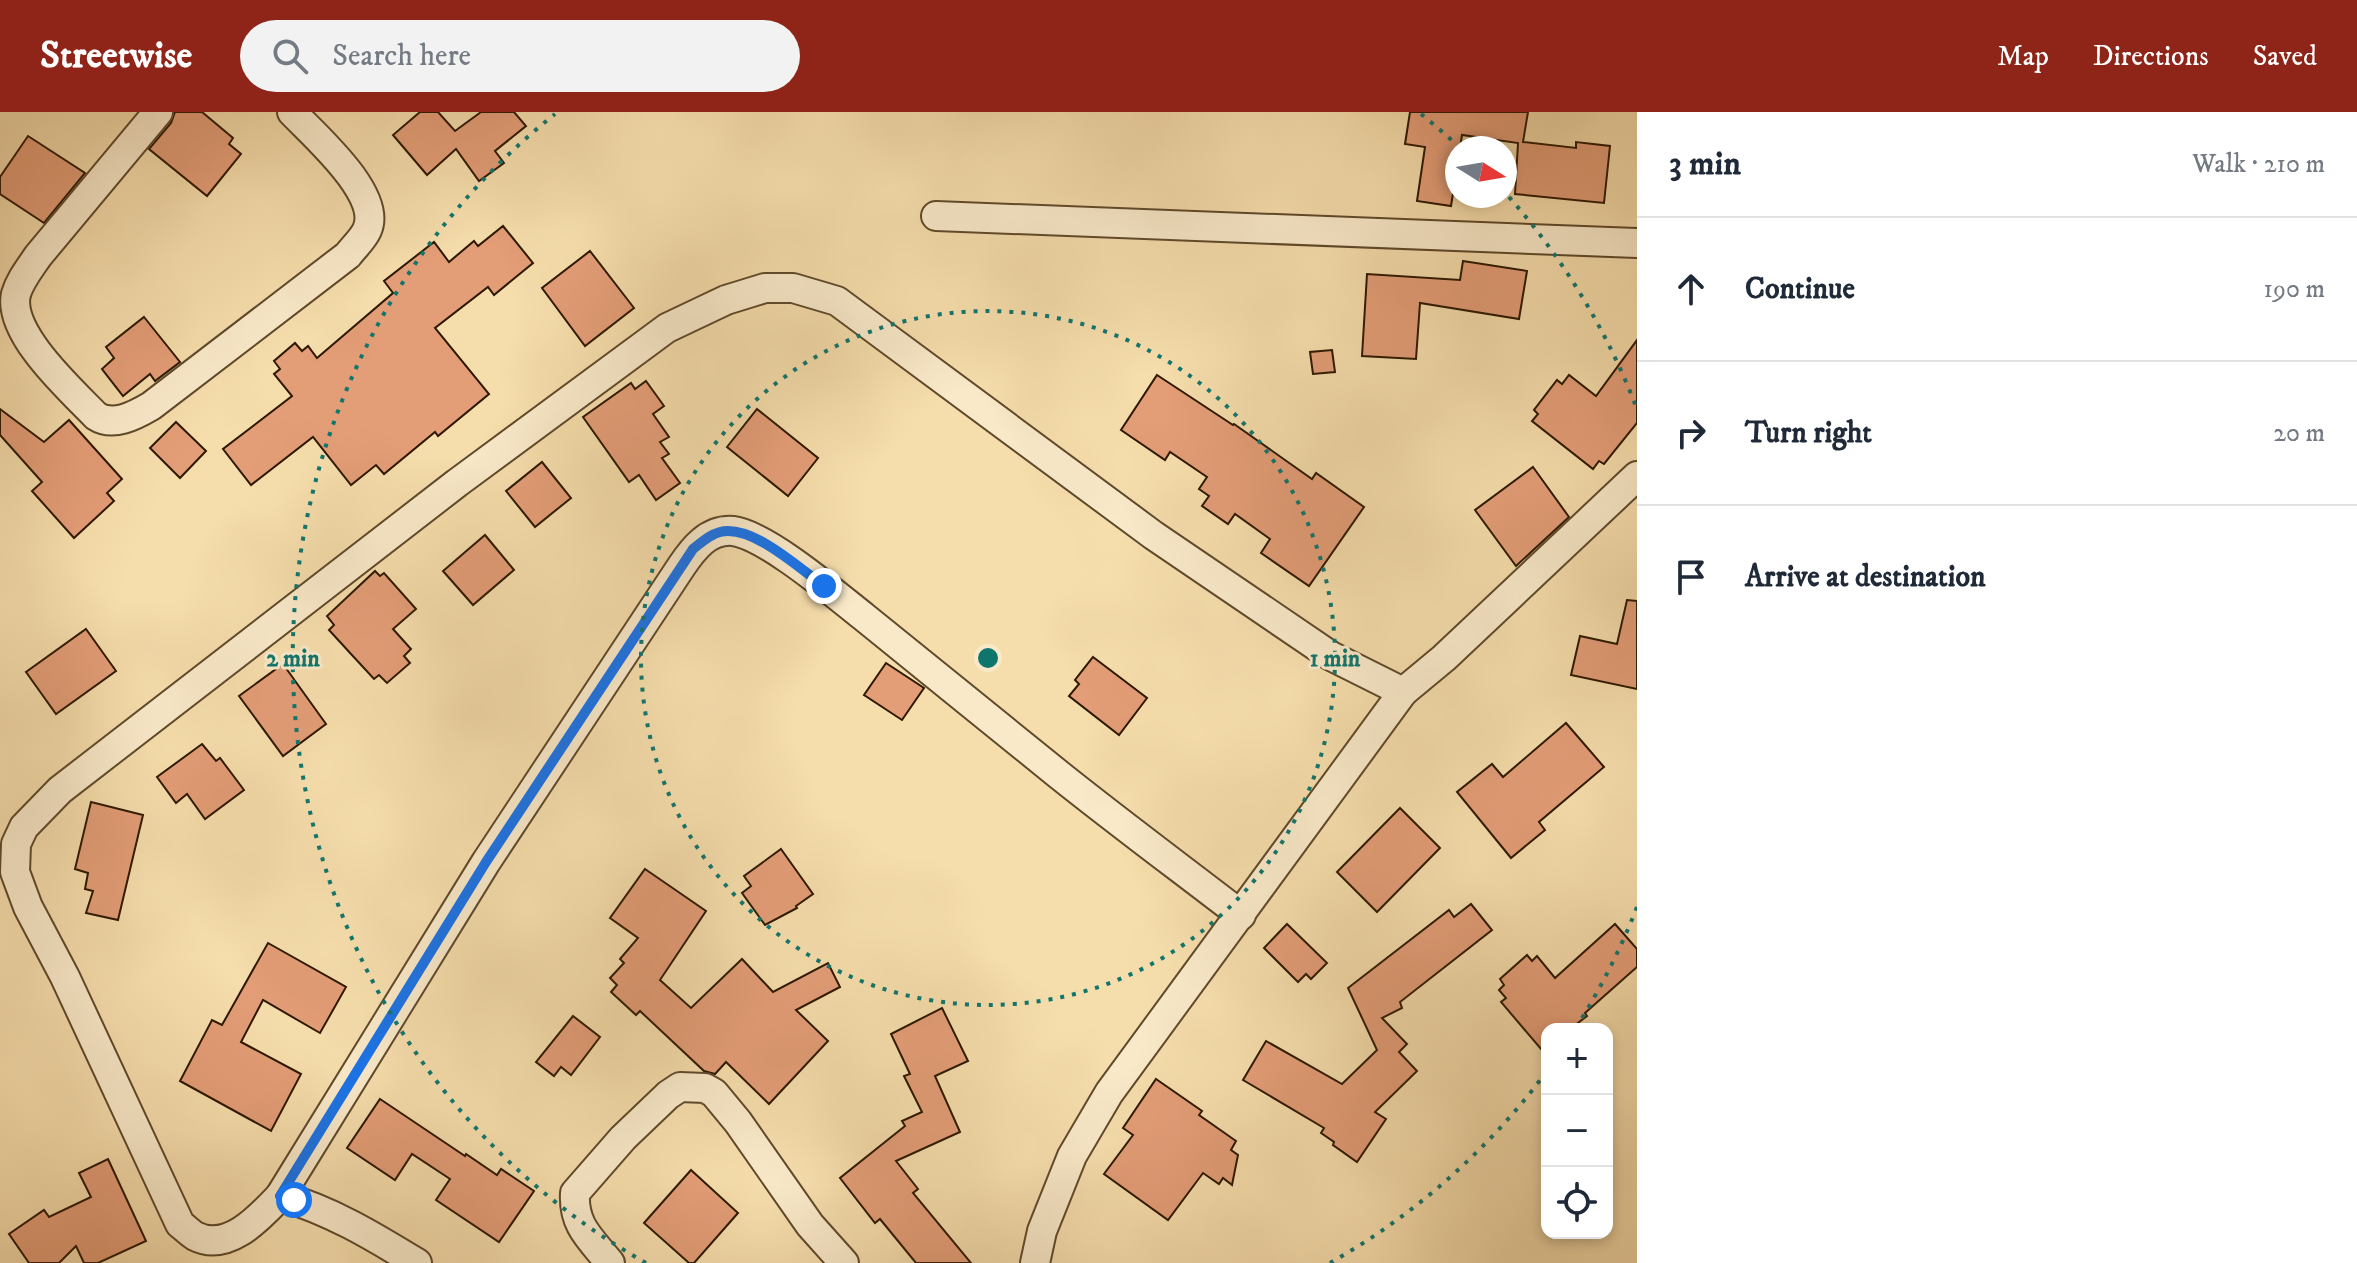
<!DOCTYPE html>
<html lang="en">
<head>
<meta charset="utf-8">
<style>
	:root { --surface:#fff; --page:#f2f2f3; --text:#1f2937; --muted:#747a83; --line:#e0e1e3; --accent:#8f2418 }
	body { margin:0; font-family:"IM FELL DW Pica",serif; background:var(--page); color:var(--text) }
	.controls { position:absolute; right:24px; bottom:24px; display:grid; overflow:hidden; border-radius:16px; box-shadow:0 4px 12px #0003 }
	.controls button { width:72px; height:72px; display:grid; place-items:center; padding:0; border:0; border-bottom:2px solid var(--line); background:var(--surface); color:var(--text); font:40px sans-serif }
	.compass { position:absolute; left:1445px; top:24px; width:72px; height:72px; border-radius:50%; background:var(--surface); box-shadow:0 4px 12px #0003; rotate:101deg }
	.stop { position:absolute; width:24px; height:24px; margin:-18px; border:6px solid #1a73e8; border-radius:50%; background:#fff }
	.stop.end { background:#1a73e8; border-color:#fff; box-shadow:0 2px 8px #0008 }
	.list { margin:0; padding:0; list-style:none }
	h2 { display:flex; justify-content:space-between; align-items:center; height:104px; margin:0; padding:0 32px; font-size:34px }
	h2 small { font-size:26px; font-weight:400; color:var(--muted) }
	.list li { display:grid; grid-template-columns:52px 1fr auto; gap:24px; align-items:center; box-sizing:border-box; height:144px; padding:0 32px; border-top:2px solid var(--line) }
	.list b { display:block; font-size:30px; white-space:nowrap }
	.list em { font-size:26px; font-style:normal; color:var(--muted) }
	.icon { flex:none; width:44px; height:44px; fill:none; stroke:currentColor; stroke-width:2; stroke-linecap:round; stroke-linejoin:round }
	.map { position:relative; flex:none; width:1637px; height:1151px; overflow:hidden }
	header { display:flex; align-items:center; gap:48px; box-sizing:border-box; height:112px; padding:0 40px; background:var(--accent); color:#fff }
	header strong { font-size:38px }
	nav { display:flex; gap:44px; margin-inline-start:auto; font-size:28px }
	.search { width:560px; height:72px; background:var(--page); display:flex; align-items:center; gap:20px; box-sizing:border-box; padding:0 28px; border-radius:44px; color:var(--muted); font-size:30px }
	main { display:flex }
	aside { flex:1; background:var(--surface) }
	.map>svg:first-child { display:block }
</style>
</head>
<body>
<header>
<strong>Streetwise</strong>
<div class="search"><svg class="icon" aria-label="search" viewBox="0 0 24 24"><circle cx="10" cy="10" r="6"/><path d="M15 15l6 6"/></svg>Search here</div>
<nav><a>Map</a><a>Directions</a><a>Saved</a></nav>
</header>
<main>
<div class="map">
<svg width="1637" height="1151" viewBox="0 0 1637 1151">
	<rect width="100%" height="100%" fill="#f6ddac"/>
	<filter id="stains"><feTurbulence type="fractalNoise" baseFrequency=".0025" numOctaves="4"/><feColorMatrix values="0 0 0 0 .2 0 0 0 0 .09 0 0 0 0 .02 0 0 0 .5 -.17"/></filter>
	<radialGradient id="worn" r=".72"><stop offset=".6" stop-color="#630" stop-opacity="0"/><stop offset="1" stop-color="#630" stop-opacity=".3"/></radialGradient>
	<g fill="#e39d77" stroke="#2d1800" stroke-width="2">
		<path d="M175,0H202L233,26L229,32L241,42L207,84L149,37L171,11Z"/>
		<path d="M420,0H438L455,19L481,0H514L526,14L495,39L504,51L479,69L456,37L427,63L393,23Z"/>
		<path d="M1410,0H1528L1523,30L1576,36V30L1610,34L1604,91L1515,82L1518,31L1462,23L1460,36H1457V56L1451,94L1417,89L1425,35L1405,32Z"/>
		<path d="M28,24L85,61L44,111L0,82V65Z"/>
		<path d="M503,114L533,151L494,183L488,175L435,216L489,282L438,324L435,320L384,362L376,353L351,373L313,325L251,373L223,337L292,284L274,262L280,257L274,249L295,231L302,239L308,234L317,246L393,181L384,169L434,130L449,150L474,129L478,134Z"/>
		<path d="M590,139L634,196L585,234L542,176Z"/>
		<path d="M1463,149L1527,159L1519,207L1420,191L1416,247L1362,244L1367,162L1460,168Z"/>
		<path d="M144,205L180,250L155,269L150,262L123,284L102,257L114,246L106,235Z"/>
		<path d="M1637,228V311L1604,352L1599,349L1593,357L1532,309L1538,302L1534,298L1557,268L1562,272L1569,263L1596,284Z"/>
		<path d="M1332,238L1335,260L1313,262L1310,240Z"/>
		<path d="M1157,263L1233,313L1234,312L1312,367L1316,361L1364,395L1309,474L1261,441L1270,427L1235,402L1228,412L1202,394L1209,384L1199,377L1207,365L1170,340L1165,348L1121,318Z"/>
		<path d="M646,269L664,294L653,302L669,325L660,330L669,342L662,346L680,371L656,388L639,363L629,370L583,305L631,271L635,277Z"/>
		<path d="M0,297L44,330L69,308L122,367L107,381L114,389L74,426L32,379L42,370L0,323Z"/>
		<path d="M757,297L818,346L788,384L727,335Z"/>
		<path d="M176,310L206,339L180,366L150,336Z"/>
		<path d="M542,350L571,386L535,415L506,379Z"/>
		<path d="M1533,355L1569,405L1516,454L1475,398Z"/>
		<path d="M485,423L514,458L473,493L443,459Z"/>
		<path d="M375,459L380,464L384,461L416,497L393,517L411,537L404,544L410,551L387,571L379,563L374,567L351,542L329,518L334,513L327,504Z"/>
		<path d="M1627,488L1637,489V577L1571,563L1580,524L1617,532Z"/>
		<path d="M86,517L116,559L56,602L26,560Z"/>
		<path d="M1093,545L1147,586L1119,623L1069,584L1079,572L1075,568Z"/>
		<path d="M886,551L924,576L902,608L864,583Z"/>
		<path d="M283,552L326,612L283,644L239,584Z"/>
		<path d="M1566,611L1604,655L1539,710L1545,718L1511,746L1457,680L1492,652L1503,665Z"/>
		<path d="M202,632L216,649L220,646L244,678L205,707L187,682L176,691L157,665Z"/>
		<path d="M91,690L143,703L118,808L86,801L93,779L85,777L88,761L75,757Z"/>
		<path d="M1400,696L1440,736L1377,800L1337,760Z"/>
		<path d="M781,737L813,782L796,794L797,796L765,813L742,781L751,774L744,764Z"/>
		<path d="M645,757L706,799L660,868L691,896L742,847L773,880L828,851L840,875L796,898L828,929L769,992L726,950L715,962L704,959L640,899L636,903L611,880L617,873L610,866L624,851L620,847L638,826L610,806Z"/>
		<path d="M1471,792L1492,818L1400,890L1402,896L1382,906L1407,932L1399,940L1417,959L1375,1000L1386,1007L1357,1050L1333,1033L1334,1030L1321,1021L1324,1016L1243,968L1266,929L1342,972L1377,938L1348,876L1449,798L1454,805Z"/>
		<path d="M1287,812L1327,851L1311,867L1306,862L1298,870L1264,836Z"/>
		<path d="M1615,812L1637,837V855L1585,901L1587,904L1570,917H1547V944L1501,890L1506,886L1499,878L1504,873L1500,867L1527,843L1532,849L1537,844L1555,866Z"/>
		<path d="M268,831L346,875L320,921L263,888L241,930L301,962L271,1019L180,969L212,908L222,913Z"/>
		<path d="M942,896L968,949L935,964L960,1020L896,1049L918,1077L913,1081L971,1151H916L880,1107L875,1111L840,1066L905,1014L902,1009L922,1000L904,964L910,962L891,922Z"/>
		<path d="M573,904L600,925L571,963L561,955L554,964L536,950Z"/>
		<path d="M1156,967L1202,999L1199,1003L1236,1029L1231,1038L1238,1043L1232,1073L1223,1066L1219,1072L1203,1061L1168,1108L1104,1062L1133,1023L1123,1016Z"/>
		<path d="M380,987L465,1044L466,1042L497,1063L501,1057L534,1079L499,1130L436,1088L450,1067L412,1042L395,1068L347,1036Z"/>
		<path d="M108,1047L146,1129L98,1151H84L76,1134L59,1151H29L9,1122L44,1098L49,1105L91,1085L79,1061Z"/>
		<path d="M691,1058L738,1101L694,1151H689L644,1111Z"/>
	</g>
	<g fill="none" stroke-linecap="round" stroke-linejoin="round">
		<defs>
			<g id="street">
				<path d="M158,0L38,144C30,156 20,168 16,182C7,221 71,278 96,304C113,315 134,304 151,294L348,143C354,135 363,127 367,118C383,83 315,24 292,0"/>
				<path d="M936,104L1637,131"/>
				<path d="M280,1084L486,750L681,455C693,437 708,417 733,419C766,423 836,483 864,505C929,557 993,610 1058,662C1118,710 1180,756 1241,803"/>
				<path d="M417,1151C373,1124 330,1098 280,1084C260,1105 228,1141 195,1124C190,1121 184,1115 180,1112L65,865L28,795L15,760L16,732L24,715L60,678L457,371L667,216L726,188L765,176H793L837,189L1153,423L1331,544L1403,580"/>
				<path d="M610,1151C591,1127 573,1114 575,1081L623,1026L668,983L680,975L705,976L714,981L738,1010L810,1113L844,1151"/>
				<path d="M1035,1151L1042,1119L1072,1044L1109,981L1403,580L1444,546L1637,364"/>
			</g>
		</defs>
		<use href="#street" stroke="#5f492b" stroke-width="32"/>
		<use href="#street" stroke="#f9e9c9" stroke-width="28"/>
	</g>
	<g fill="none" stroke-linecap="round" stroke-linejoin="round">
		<path stroke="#1a73e8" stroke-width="10" d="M294,1088L280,1084L486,750L693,437C702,430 709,423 720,420C752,412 799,456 824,474"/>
	</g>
	<g fill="none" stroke="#0f766e" stroke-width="4" stroke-dasharray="4 8">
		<circle cx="988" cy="546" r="347"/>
		<path d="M1637 795A695 695 0 0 1 1577 914M1547 959A695 695 0 0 1 1330 1151M646 1151A695 695 0 0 1 555 2M1421 2A695 695 0 0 1 1458 34M1509 85A695 695 0 0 1 1637 297"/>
	</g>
	<circle cx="988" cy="546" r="12" fill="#0f766e" stroke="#f9e9c9" stroke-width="4"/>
	<g font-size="24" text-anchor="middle" font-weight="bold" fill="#0f766e" stroke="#f9e9c9" stroke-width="6" stroke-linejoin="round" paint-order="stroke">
		<text x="1335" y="554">1 min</text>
		<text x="293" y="554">2 min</text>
	</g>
	<rect width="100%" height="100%" filter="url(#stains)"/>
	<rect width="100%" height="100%" fill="url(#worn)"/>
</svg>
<div class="controls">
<button>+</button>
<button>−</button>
<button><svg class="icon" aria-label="locate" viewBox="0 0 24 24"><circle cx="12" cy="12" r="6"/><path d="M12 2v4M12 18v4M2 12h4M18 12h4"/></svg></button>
</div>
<svg class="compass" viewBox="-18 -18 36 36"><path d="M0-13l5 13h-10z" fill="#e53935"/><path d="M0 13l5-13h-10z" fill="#747a83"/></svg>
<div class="stop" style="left:294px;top:1088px"></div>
<div class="stop end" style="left:824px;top:474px"></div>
</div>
<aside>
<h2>3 min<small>Walk · 210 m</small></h2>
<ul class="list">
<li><svg class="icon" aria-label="ahead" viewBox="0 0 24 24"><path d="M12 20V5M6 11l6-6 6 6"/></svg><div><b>Continue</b></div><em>190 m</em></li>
<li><svg class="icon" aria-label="right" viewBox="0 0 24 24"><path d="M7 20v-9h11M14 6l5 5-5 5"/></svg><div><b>Turn right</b></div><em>20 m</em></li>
<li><svg class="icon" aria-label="arrive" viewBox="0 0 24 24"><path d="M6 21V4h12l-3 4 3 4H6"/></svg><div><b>Arrive at destination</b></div></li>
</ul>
</aside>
</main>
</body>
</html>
